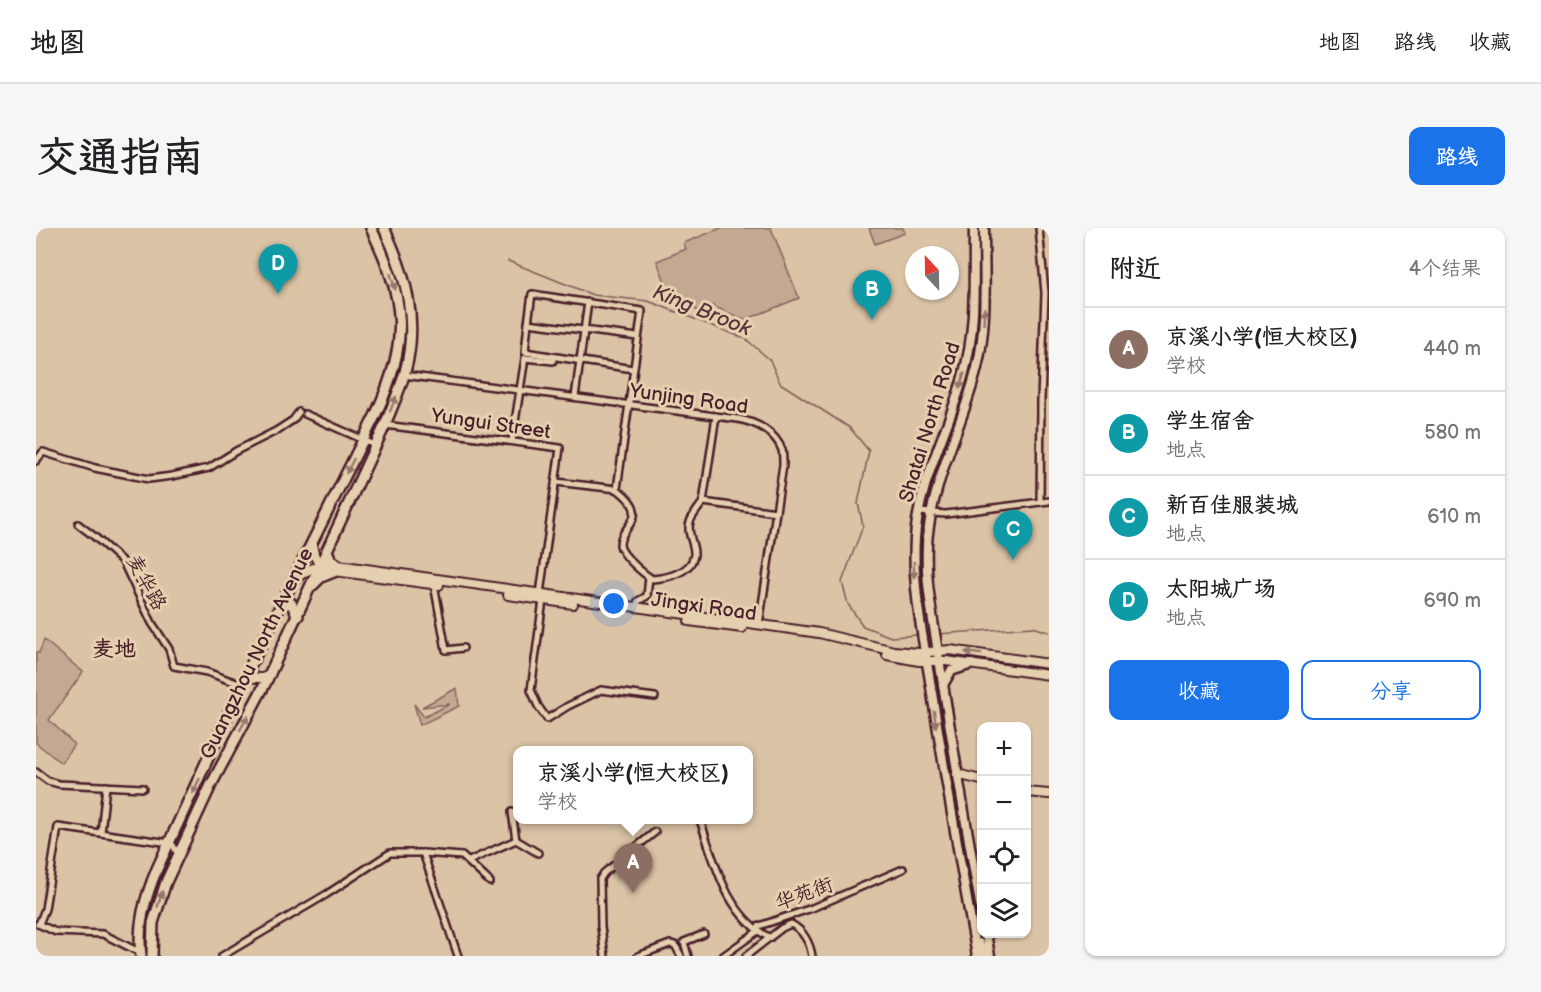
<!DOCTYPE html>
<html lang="zh">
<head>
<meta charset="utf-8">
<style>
	:root { --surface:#fff; --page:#f6f6f6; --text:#202124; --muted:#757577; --line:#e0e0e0; --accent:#1a73e8 }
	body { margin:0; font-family:"Balsamiq Sans","LXGW WenKai TC",sans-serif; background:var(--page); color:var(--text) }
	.controls { position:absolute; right:18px; bottom:18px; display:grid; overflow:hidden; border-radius:12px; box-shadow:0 2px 4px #0004 }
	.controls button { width:54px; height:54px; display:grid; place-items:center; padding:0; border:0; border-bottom:2px solid var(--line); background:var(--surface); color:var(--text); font:30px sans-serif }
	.compass { position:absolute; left:869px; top:18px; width:54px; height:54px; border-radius:50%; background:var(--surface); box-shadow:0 2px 4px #0004; rotate:338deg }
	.you { position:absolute; left:578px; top:376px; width:21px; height:21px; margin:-15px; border:4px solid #fff; border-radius:50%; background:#1a73e8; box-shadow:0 0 0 9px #1a73e833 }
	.badge { display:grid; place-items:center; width:39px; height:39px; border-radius:50%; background:var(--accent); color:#fff; font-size:20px; font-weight:700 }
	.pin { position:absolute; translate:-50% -50px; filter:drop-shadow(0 2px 3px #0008) }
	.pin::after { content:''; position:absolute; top:32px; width:21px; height:18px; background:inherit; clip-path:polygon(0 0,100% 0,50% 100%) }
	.popup { position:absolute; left:477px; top:518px; width:240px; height:78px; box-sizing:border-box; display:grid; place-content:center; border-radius:12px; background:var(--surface); filter:drop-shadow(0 2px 4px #0005); font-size:20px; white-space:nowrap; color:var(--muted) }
	.popup b { font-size:22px; color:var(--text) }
	.popup::after { content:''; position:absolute; left:50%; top:100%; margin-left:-12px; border:12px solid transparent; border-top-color:var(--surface) }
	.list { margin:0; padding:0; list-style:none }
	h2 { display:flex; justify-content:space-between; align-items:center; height:78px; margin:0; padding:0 24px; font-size:26px }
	h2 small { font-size:20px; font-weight:400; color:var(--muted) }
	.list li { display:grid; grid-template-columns:39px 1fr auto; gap:18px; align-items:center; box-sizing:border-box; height:84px; padding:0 24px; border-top:2px solid var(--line) }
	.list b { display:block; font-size:22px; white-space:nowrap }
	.list p { margin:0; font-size:20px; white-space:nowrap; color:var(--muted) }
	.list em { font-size:20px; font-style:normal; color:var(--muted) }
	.actions { display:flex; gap:12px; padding:18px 24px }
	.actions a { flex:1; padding:14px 0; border:2px solid var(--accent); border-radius:12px; text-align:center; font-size:21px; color:var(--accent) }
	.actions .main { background:var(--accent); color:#fff }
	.icon { flex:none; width:33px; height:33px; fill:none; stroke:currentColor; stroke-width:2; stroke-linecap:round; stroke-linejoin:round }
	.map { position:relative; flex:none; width:1013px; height:728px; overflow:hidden; border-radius:12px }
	header { display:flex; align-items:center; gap:36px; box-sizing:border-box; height:84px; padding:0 30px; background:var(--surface); border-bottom:2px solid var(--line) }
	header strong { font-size:28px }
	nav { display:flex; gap:33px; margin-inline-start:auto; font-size:21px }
	.intro { display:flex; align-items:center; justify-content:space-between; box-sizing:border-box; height:144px; padding:0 36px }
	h1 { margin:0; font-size:42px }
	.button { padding:15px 27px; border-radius:12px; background:var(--accent); color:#fff; font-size:21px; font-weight:700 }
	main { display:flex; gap:36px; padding:0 36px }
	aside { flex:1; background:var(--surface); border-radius:12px; box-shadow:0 2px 4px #0004 }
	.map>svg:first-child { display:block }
</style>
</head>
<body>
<header>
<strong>地图</strong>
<nav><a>地图</a><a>路线</a><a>收藏</a></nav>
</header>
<div class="intro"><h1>交通指南</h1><a class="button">路线</a></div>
<main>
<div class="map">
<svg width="1013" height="728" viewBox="0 0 1013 728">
	<rect width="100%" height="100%" fill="#dbc4a6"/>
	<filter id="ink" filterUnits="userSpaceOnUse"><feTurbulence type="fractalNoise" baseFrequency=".0167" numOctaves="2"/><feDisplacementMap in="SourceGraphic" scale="12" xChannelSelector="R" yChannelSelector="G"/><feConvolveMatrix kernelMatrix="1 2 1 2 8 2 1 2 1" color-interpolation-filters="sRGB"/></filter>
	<g filter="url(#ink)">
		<g fill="#c3a992" stroke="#86645e" stroke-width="1.5">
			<path d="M685,0H735L763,70L709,92L675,77L663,83C631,71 633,63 621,33L650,21L648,15Z"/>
			<path d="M833,0H867L869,5L839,16Z"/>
			<path d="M8,412L47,444L13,492L38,516L25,535L0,515V424L3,425Z"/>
			<path d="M421,460L423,478L384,497L378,476L388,489L414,476L386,479Z"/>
		</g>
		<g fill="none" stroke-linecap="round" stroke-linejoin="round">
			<g stroke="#7e5a58" stroke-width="1.5">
				<path d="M472,33L557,67L612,73L710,111L734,132L744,155L814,200L833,223L822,275L827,298L806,354L812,376L827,398L855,409L882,407"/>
				<path d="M902,406L997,399L1013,404"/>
			</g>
			<defs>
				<g id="street">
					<path d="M1003,0L1009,65L1005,172L1004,274"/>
					<path d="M492,95L489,124L597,141"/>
					<path d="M368,147L702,191C719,194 739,203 746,222C747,226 747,232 747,237L723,397"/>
					<path d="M539,169L552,74"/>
					<path d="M269,186L339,217"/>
					<path d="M680,188L667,274L740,284"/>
					<path d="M349,197L524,220L504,366"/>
					<path d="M476,213L489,130L517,133"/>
					<path d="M0,233L7,224L59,240L113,251L136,248L173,240L200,223L240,203L257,192L263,184"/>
					<path d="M520,254L581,261"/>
					<path d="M581,261L606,83L496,66L492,95L602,109"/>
					<path d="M581,261C619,290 583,297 584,317C585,327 608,346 616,351C631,350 655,345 658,327C659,316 650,305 654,294C656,288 663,280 667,274"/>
					<path d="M882,284L910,286L1013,273"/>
					<path d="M42,296L59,309L87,334L116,395L133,421L138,438L171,444L206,457"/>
					<path d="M398,356L410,422L427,420"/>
					<path d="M507,372L495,462L502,478L511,491L532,478L565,462L619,469"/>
					<path d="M599,380L602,373L611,368L613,349"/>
					<path d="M0,544L12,553L23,556L107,560"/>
					<path d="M476,584L480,612"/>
					<path d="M664,592C679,635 690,687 734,710"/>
					<path d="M65,605L70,558"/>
					<path d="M480,612L502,625"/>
					<path d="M387,625L422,728"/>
					<path d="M433,633L480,612"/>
					<path d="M2,696L20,704L67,706L105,725"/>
					<path d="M3,696L9,681L22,599L134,615L137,617L142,627"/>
					<path d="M186,728L291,666L354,625H387L426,628L454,654"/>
					<path d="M569,728L565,699L564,651L568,645L619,604"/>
					<path d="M602,728L634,716L639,717L645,728"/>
					<path d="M652,728L648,714L668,706"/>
					<path d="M687,728L722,703L723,698L776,680L867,641"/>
					<path d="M710,728L746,700L755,696C767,702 774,715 776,728"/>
				</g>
				<g id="secondary">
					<path d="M276,314C277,326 280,336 291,342L403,357"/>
					<path d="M259,352C271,340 286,336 302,337L783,405L858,423L883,425L914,422L1013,436"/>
					<path d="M472,367L537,376"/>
					<path d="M653,393L706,400"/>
					<path d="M851,427L883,433H910L1013,447"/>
					<path d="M214,439L215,445L219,450H226L234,447"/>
					<path d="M921,546L945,552"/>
					<path d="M990,564L1013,566"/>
				</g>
				<g id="primary">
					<path d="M938,0C937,49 941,97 928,145C914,200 883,252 879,310C876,361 887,409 895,459C909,549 925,638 941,728"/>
					<path d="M907,457L915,443L936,436"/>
					<path d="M945,681C930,597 916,514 903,431C897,389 887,347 892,305C899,247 927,196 941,140C952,95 948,46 948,0"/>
					<path d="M950,706L954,728"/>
					<path d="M943,715L946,725L949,724L952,717"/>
				</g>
				<g id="highway">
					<path d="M291,323L295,332L302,337"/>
					<path d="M277,357L285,349L300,343"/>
					<path d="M245,377L255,375L262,388"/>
					<path d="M105,728C101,697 109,670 121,641L214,439L340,186C374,111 370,73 335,0"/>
					<path d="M116,728L117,695L130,654L175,557L229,456L349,197C356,179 364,162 369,144C383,92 370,47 348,0"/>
				</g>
			</defs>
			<use href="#street" stroke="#4a1f2b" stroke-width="10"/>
			<use href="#secondary" stroke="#4a1f2b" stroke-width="12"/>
			<use href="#primary" stroke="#4a1f2b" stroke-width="13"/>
			<use href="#highway" stroke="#4a1f2b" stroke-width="14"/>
			<use href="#street" stroke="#e4cfae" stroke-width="5"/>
			<use href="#secondary" stroke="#e4cfae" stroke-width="8"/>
			<use href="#primary" stroke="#e4cfae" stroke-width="8"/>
			<use href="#highway" stroke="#e4cfae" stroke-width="9"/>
		</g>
		<defs><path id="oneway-solid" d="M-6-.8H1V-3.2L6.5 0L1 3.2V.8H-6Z" transform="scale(1.5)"/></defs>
		<g fill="#97776c">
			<use href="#oneway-solid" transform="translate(357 54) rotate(72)"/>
			<use href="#oneway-solid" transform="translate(948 88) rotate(-87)"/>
			<use href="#oneway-solid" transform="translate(926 153) rotate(107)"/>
			<use href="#oneway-solid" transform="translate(357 176) rotate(-68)"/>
			<use href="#oneway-solid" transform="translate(314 238) rotate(117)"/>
			<use href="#oneway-solid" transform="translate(878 342) rotate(89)"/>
			<use href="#oneway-solid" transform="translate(937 425) rotate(-172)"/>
			<use href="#oneway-solid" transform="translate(899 491) rotate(82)"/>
			<use href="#oneway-solid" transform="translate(208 495) rotate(-61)"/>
			<use href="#oneway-solid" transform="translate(160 558) rotate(116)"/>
			<use href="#oneway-solid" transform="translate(124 671) rotate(-72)"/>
		</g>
	</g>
	<g text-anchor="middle" stroke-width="6" stroke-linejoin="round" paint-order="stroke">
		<g font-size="20" fill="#4a1f2b" stroke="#e4cfae">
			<text transform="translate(653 170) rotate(8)" y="7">Yunjing Road</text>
			<text transform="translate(893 194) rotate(-73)" y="7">Shatai North Road</text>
			<text transform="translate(455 195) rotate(8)" y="7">Yungui Street</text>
			<text transform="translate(111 354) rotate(61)" y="7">麦华路</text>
			<text transform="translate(668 378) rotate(8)" y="7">Jingxi Road</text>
			<text transform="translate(220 425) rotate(-64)" y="7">Guangzhou North Avenue</text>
			<text transform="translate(768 665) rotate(-20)" y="7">华苑街</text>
		</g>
		<g font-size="21" font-style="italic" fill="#5b333a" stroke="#e4cfae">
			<text transform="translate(666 82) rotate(22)" y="7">King Brook</text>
		</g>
		<g font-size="22" font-weight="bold" fill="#4a1f2b" stroke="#e4cfae">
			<text x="78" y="428">麦地</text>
		</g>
	</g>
</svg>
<div class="controls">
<button>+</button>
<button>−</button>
<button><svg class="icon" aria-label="locate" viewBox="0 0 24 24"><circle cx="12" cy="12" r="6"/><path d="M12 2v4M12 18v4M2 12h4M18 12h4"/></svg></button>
<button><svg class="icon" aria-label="layers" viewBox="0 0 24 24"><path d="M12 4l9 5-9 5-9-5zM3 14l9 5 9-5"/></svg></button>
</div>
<svg class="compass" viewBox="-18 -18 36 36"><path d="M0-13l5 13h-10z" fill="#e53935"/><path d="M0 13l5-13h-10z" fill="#757577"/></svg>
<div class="you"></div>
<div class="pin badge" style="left:597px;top:665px;background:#8d6e63">A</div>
<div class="popup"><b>京溪小学(恒大校区)</b>学校</div>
<div class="pin badge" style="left:836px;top:92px;background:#0f9aa8">B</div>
<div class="pin badge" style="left:977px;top:332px;background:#0f9aa8">C</div>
<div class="pin badge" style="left:242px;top:66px;background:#0f9aa8">D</div>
</div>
<aside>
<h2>附近<small>4个结果</small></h2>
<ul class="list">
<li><span class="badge" style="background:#8d6e63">A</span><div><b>京溪小学(恒大校区)</b><p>学校</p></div><em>440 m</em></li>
<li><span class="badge" style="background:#0f9aa8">B</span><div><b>学生宿舍</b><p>地点</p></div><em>580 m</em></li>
<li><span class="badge" style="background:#0f9aa8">C</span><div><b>新百佳服装城</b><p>地点</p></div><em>610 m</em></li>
<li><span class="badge" style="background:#0f9aa8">D</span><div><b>太阳城广场</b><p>地点</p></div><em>690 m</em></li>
</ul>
<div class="actions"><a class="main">收藏</a><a>分享</a></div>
</aside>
</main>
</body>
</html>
